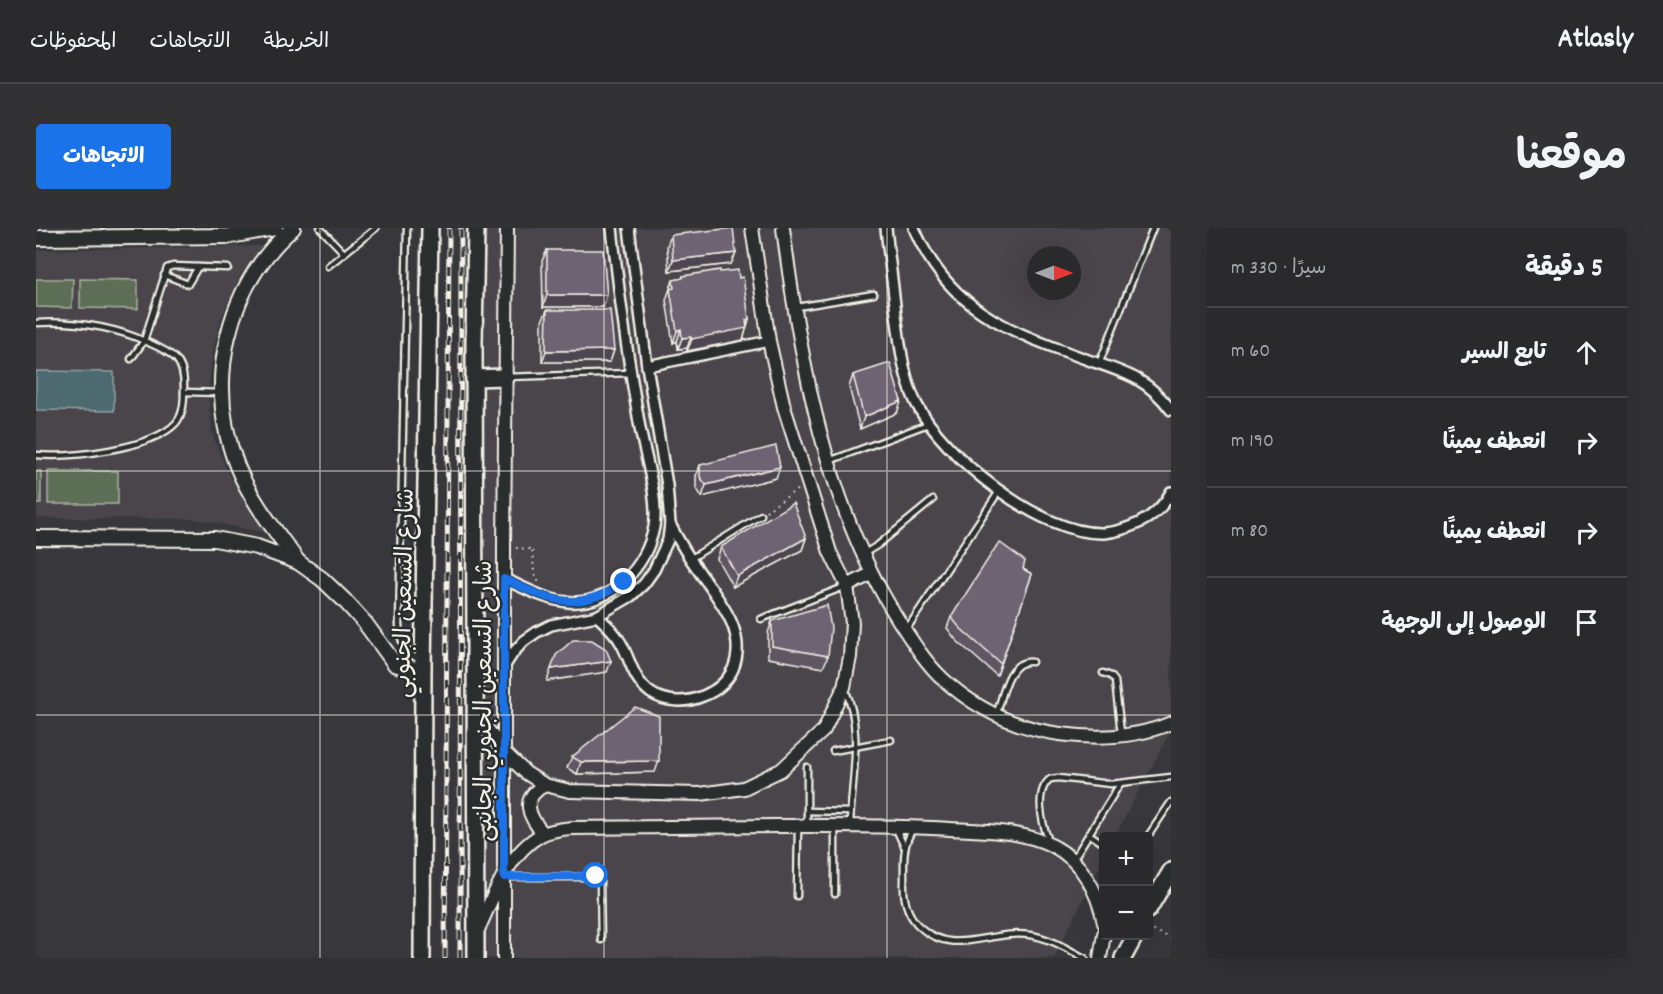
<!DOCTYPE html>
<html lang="ar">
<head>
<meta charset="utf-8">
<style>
	:root { --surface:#2a2a2d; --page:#323235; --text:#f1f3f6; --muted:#a5a7aa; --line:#464649; --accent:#1a73e8 }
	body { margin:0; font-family:Dekko,"Playpen Sans Arabic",sans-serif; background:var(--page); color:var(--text); direction:rtl }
	.controls { position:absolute; right:18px; bottom:18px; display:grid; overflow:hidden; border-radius:6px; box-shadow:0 6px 24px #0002 }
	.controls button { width:54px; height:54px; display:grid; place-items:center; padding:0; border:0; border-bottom:2px solid var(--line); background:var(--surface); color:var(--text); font:30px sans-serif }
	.compass { position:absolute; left:991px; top:18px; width:54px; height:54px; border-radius:50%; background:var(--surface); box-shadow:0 6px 24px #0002; rotate:90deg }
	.stop { position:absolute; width:18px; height:18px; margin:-14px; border:4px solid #1a73e8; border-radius:50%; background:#fff }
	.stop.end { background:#1a73e8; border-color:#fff; box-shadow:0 2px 6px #0008 }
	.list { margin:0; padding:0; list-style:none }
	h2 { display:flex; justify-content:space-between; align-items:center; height:78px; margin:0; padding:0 24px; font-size:26px }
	h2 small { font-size:20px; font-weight:400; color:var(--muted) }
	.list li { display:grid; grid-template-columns:39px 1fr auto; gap:18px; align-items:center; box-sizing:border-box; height:90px; padding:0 24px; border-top:2px solid var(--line) }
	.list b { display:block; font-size:22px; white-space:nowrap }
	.list em { font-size:20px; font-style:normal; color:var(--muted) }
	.icon { flex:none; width:33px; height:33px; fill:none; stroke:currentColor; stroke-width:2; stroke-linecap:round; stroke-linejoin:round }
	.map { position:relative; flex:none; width:1135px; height:730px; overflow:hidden; direction:ltr; border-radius:6px }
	header { display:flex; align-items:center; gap:36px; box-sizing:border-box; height:84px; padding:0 30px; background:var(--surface); border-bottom:2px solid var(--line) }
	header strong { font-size:28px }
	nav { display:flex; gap:33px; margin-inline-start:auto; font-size:21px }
	.intro { display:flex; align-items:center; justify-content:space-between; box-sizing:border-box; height:144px; padding:0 36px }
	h1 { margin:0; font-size:42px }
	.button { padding:15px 27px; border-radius:6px; background:var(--accent); color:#fff; font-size:21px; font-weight:700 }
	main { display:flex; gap:36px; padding:0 36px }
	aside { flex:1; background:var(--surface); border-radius:6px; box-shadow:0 6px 24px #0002 }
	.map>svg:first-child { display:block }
</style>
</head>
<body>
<header>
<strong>Atlasly</strong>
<nav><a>الخريطة</a><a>الاتجاهات</a><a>المحفوظات</a></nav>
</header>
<div class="intro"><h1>موقعنا</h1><a class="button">الاتجاهات</a></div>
<main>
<aside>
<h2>5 دقيقة<small>سيرًا · 330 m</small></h2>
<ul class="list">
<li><svg class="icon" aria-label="ahead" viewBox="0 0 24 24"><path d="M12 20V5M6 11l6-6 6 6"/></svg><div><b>تابع السير</b></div><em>60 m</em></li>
<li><svg class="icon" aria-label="right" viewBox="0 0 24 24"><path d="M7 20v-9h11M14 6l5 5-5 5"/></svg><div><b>انعطف يمينًا</b></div><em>190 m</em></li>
<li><svg class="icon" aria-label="right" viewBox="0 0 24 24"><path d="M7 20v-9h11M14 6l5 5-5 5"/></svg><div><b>انعطف يمينًا</b></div><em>80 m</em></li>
<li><svg class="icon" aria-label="arrive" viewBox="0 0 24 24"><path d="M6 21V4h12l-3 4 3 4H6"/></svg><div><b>الوصول إلى الوجهة</b></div></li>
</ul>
</aside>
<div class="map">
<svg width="1135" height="730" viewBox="0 0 1135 730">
	<rect width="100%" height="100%" fill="#38383c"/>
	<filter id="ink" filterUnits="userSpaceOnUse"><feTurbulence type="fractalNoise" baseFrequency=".0167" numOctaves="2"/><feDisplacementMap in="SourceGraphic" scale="12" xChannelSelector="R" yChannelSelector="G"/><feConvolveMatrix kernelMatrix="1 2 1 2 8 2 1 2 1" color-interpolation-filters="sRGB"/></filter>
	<g filter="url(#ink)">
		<g fill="#48454c" fill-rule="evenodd">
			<path d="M449,0H1135V502L1079,608H1068L1067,631L1018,730H446ZM1000,27H1036V63H1000Z"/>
			<path d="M227,18L207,43L185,90L176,126L172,166L177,209L193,247L213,279L232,305L159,291L0,290V22Z"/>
		</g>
		<g fill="#5d6e57" stroke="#a8b0a0" stroke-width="1.5">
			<path d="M0,51H37L36,80L0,79Z"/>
			<path d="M44,51L102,52V81L44,80Z"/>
			<rect x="0" y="243" width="5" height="33"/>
			<rect x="12" y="243" width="70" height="33"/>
		</g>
		<path fill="#4d6b70" stroke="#90a1a0" stroke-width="1.5" d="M0,143L78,144V183L0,182Z"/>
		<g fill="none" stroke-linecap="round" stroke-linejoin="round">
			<defs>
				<g id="service">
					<path d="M284,0L308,25"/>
					<path d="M371,0L363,397C364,413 368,425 384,432"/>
					<path d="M292,38L340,0"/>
					<path d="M128,47L152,56L162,39"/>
					<path d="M761,79L838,66"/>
					<path d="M0,95C39,93 75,98 111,114C120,118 132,123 139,130C147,138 148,149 148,160C148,172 148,185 140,195C116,221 35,230 0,227"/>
					<path d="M95,131L108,113L131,40L137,38L192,40"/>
					<path d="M1063,136L1117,0"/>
					<path d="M471,149L595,145"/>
					<path d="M148,164L186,165"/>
					<path d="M793,233L892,196"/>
					<path d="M829,325L842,317L897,272"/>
					<path d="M654,331L725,287"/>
					<path d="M725,391L808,359"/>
					<path d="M870,402L964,262"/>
					<path d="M1067,445L1075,448L1079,453L1085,505"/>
					<path d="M809,461C828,502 815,554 814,598"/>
					<path d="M961,485C967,467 972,431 996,434"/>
					<path d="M797,523L855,512"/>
					<path d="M771,583L814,584"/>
					<path d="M771,598V539"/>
					<path d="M878,600C866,616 868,634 868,653C867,670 871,687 884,699C917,730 955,701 994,707C1014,710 1031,721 1049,730"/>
					<path d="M860,601L868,618"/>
					<path d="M1053,606L1068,616"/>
					<path d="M1112,608L1135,574"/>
					<path d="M1013,613C1006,596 998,564 1014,551L1022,550L1075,556L1135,549"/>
					<path d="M1038,630L1084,556"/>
					<path d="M471,649H562L564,654L565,712"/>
					<path d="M799,666V599"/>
					<path d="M761,668L762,601"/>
				</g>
				<g id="minor">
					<path d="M850,0C853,29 857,57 860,86C864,116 867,148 880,175C907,228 1006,308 1068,305C1081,304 1092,300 1103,295C1117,288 1128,278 1135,264"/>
					<path d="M878,0C913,84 976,104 1055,133C1090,145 1112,151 1135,182"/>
					<path d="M611,138L733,113"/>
					<path d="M468,351C489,360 509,372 532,374C576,377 610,339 618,299C623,270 609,229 604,200C592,133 583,67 576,0"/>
					<path d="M561,388C570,396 579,404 585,415C595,433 597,452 615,465C630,475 651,475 667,468C680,463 691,454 697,441C713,403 680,369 660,339C650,326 642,311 634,296"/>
					<path d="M468,439L477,425L488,413L501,404L515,397L561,388L595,368L608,356L618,342L632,312L634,296L631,257L611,138L593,0"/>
				</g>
				<g id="tertiary">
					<path d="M747,0C764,133 790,279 863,393C876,413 889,434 907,451C940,481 980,500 1024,506C1061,511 1100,510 1135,495"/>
					<path d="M811,358L835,346"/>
					<path d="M438,483L468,524L490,545L509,557L534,563L664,566L708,560L745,542L788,502L808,459L814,429L816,395L811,358L794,324L748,179L733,113L716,0"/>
					<path d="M507,605C492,588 484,570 509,557"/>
					<path d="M440,706C456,673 470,626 505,607C514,602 526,601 536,600C605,599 673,599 741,598C799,598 857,597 914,601C948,603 986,602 1017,618C1046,633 1062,664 1068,695"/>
					<path d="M468,730V319L471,0"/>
					<path d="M1064,730L1068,706"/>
				</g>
				<g id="secondary">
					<path d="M257,0C189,59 169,155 201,238C215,273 240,303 262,334"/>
					<path d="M0,10L194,8L239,0"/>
					<path d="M0,310L179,311L221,319L262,334L286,351L308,372L329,395L359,436L370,440L387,441"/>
				</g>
				<g id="primary">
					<path d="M438,150L469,149"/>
					<path d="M1112,682L1135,643"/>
					<path d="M386,730L387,441L394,0"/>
					<path d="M440,730L438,115L440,0"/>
					<path d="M1087,730L1099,708"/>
				</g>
			</defs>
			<use href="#service" stroke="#f4f1e8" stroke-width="9"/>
			<use href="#minor" stroke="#f4f1e8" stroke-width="14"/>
			<use href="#tertiary" stroke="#f4f1e8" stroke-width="16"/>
			<use href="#secondary" stroke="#f4f1e8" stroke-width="18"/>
			<use href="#primary" stroke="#f4f1e8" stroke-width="20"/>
			<g stroke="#f4f1e8" stroke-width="2" stroke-dasharray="1.5 4.5" stroke-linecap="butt">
				<path d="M730,283L762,261"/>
				<path d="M480,320L496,321L498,343L503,355"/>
				<path d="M1112,700L1135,710"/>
			</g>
			<use href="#service" stroke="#2a2d2e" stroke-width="4.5"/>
			<use href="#minor" stroke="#2a2d2e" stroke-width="9"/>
			<use href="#tertiary" stroke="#2a2d2e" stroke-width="12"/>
			<use href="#secondary" stroke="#2a2d2e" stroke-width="14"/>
			<use href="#primary" stroke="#2a2d2e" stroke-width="15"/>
			<defs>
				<g id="rail">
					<path d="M409,730L413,0"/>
					<path d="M424,730L425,0"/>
				</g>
			</defs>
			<use href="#rail" stroke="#f4f1e8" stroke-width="5"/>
			<use href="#rail" stroke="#2a2d2e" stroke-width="3" stroke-dasharray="9" stroke-linecap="butt"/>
		</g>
		<g fill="#5f5563" stroke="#f4f1e8" stroke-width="1.5">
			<path d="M635,7L700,25L695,36L633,43L631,18Z"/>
			<path d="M511,22L567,79H507L506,33Z"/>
			<path d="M684,44L703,50L713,91L707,112L651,123V120L642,121L641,113L637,115L630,72L637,52L646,51L647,48Z"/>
			<path d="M511,82L578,122L574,134H506V93Z"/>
			<path d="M817,147L865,173L861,185L824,201L813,159Z"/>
			<path d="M664,237L740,250L666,269L660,260V248Z"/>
			<path d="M770,310L766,322L697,359L681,331L685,319Z"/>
			<path d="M987,341L996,346L961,448L920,412L911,400L915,389Z"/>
			<path d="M736,393L792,428L787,440L732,430V405Z"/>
			<path d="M536,529L619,544L541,546L531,540Z"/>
		</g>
		<g fill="#4d4550" stroke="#f4f1e8" stroke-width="1.5">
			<path d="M700,25L695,36L633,43L637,32Z"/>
			<path d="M511,67H571L567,79H507Z"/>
			<path d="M713,91L707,112L651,123L656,111Z"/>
			<path d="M645,101L641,113L637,115L641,103Z"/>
			<path d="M655,109L651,120L642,121L646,110Z"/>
			<path d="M578,122L574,134H506L510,123Z"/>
			<path d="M865,173L861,185L824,201L828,189Z"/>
			<path d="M744,239L740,250L666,269L670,257Z"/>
			<path d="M770,310L766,322L697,359L701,348Z"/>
			<path d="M575,433L571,444L511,453L515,441Z"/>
			<path d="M623,533L619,544L541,546L545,534Z"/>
		</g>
		<g fill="#6e6373" stroke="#f4f1e8" stroke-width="1.5">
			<path d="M697,0L700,25L637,32L635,7Z"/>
			<path d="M511,22H567L571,67H511Z"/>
			<path d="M684,42V44L702,42L703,50L707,49L713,91L710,92L711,100L656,111L655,109L646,110L645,101L641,103L634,61L638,60L637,52L647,50V48Z"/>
			<path d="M511,82H574L578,122L510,123Z"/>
			<path d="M854,135L865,173L828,189L817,147Z"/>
			<path d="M740,218L744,239L670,257L664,249V237Z"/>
			<path d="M757,275L770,310L701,348L685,319Z"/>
			<path d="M963,314L989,333L987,341L996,346L965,436L924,400L915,389Z"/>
			<path d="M791,377L795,400L792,428L736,418V393Z"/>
			<path d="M537,412H556L570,421L575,433L515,441L520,427Z"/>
			<path d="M599,479L623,488V533L545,534L536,529Z"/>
		</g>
	</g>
	<g fill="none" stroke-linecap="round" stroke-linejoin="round" filter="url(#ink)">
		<path stroke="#1a73e8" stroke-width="8" d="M560,648L468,649V351C515,373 542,386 588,354"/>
	</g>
	<path fill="none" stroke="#f4f1e8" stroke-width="1.5" stroke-opacity="0.55" d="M284,0V730M568,0V730M851,0V730M0,243H1135M0,487H1135"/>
	<g text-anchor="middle" stroke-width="5" stroke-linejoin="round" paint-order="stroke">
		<g font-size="24" fill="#f4f1e8" stroke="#2a2d2e">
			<text transform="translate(367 365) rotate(-89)" y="8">شارع التسعين الجنوبي</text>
			<text transform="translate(447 473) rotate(-90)" y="8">شارع التسعين الجنوبي الجانبى</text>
		</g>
	</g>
</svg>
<div class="controls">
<button>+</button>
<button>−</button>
</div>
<svg class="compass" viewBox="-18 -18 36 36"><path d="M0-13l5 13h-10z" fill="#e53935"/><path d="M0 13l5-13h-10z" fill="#a5a7aa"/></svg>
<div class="stop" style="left:560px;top:648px"></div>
<div class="stop end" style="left:588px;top:354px"></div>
</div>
</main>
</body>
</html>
